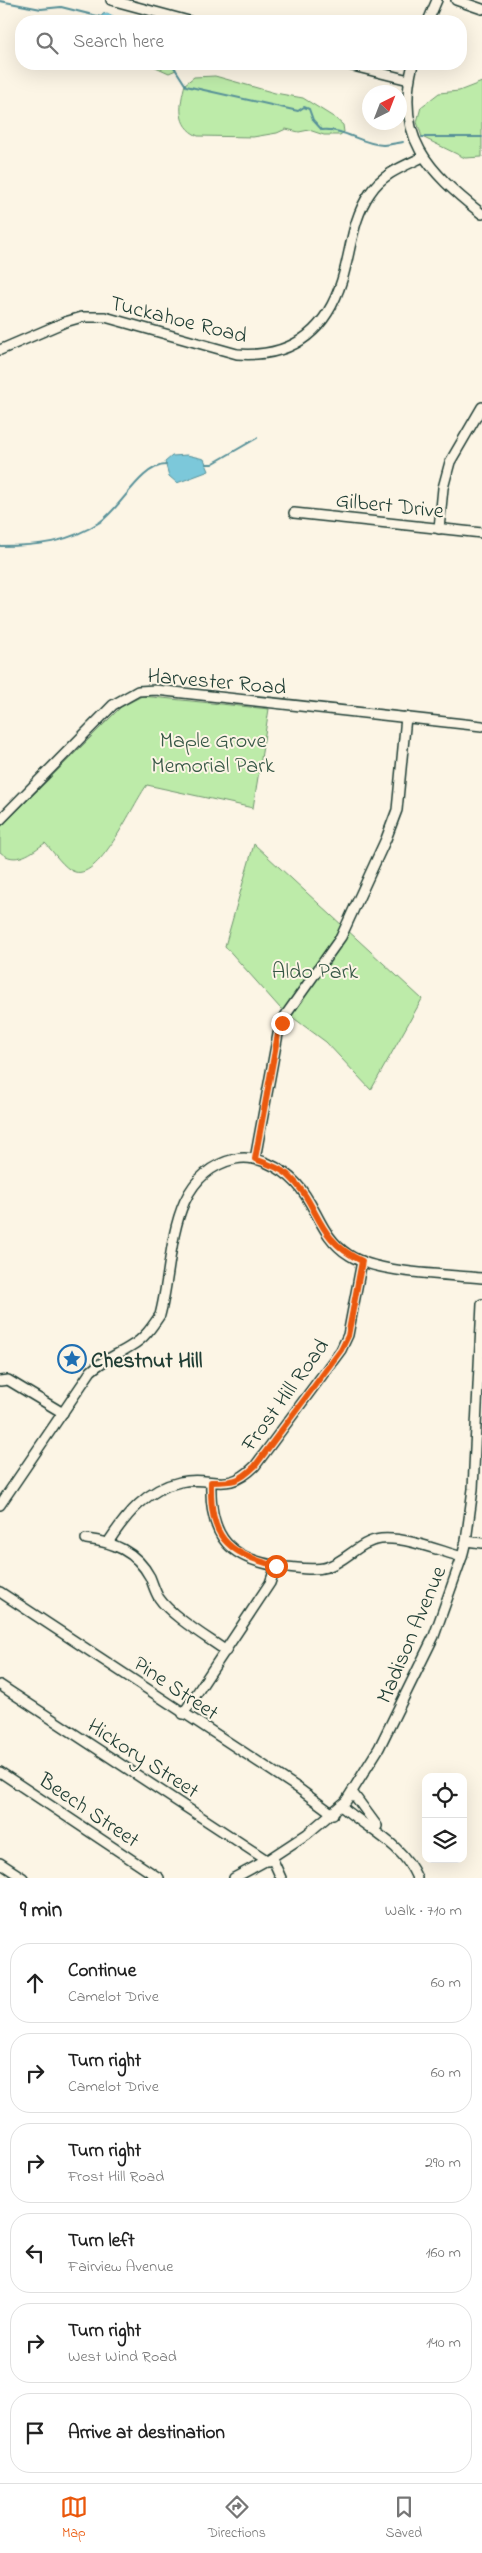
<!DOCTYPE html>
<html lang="en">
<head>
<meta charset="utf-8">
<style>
	:root { --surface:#fff; --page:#f2f2f2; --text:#222; --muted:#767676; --line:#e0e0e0; --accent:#ea580c }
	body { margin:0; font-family:"Indie Flower",sans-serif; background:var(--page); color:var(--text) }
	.controls { position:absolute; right:15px; bottom:15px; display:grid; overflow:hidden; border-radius:10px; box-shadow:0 5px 20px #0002 }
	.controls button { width:45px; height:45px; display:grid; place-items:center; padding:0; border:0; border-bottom:1px solid var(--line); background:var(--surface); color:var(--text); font:25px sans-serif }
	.compass { position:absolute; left:362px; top:85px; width:45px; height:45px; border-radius:50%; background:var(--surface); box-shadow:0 5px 20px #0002; rotate:42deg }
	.stop { position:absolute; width:15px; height:15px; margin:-11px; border:4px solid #ea580c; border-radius:50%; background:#fff }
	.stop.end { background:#ea580c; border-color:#fff; box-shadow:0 1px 5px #0008 }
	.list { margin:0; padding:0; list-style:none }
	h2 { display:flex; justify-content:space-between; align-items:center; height:65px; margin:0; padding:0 20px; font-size:21px }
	h2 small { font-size:16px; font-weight:400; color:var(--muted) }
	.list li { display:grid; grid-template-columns:32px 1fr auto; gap:15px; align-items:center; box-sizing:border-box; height:80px; margin:0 10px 10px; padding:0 10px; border:1px solid var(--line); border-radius:20px }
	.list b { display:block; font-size:19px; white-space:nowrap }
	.list p { margin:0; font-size:16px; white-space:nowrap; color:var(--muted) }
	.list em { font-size:16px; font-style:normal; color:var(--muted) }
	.icon { flex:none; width:28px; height:28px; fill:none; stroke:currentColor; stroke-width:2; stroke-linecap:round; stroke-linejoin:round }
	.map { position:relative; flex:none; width:482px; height:1878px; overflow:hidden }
	.search { position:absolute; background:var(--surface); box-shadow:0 5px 20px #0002; left:15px; right:15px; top:15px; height:55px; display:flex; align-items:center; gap:12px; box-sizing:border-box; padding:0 18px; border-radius:20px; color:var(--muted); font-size:19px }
	.sheet { height:605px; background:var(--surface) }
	nav { display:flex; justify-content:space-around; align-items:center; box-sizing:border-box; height:70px; border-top:1px solid var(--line); background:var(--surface); font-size:14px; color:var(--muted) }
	nav a { display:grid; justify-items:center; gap:2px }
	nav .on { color:var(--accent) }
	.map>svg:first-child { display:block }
</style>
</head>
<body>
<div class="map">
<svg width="482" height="1878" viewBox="0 0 482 1878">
	<rect width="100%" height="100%" fill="#fcf5e5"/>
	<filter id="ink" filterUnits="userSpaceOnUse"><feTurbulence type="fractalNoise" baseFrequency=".02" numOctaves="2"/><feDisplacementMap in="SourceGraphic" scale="10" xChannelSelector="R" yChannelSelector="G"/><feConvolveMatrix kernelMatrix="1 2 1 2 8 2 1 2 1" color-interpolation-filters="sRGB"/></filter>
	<g filter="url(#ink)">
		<g fill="#bdeba9" stroke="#6e946e">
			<path d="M149,64H175L176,70L169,73Z"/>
			<path d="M215,76L275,93L303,98L335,118L343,125L344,132L340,135H324L309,130L299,132L286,129L277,133L253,137L198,136C175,126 180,104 185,84L194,77Z"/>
			<path d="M482,82V157L465,158L422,137L417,122L421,107L439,93L459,91Z"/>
			<path d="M142,696L269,709L253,808L147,785C133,803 101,879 75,872C64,869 53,851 45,843C32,852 16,866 0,852V828L121,707Z"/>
			<path d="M254,844L422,999L371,1090L326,1042L280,1008L225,946Z"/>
		</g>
		<g fill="#7bc8da" stroke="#569098">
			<path d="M107,13L123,21H98L103,14Z"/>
			<path d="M187,455L204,459L209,471L177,483L169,476L165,462L172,456Z"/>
		</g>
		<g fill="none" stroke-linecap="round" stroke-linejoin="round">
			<g stroke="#569098" stroke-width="2">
				<path d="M0,1L41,9L61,7L101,17L105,21"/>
				<path d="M172,64L186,86L298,111L304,107L309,109L313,120L322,130C344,128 361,144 383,145C390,145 397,143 403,142"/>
				<path d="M422,137H482"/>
				<path d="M206,464H212L257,438"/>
				<path d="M0,546C37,546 68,543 100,522C121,508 141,465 166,465"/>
			</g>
			<defs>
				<g id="minor">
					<path d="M111,0L189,21"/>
					<path d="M456,0L482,9"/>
					<path d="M428,21L437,0"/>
					<path d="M345,64L409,80"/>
					<path d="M413,64C394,137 428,171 482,214"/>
					<path d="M0,350L65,322L82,317H105L237,354C292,358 326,332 342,280C351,251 352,219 370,193C382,174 404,166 423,157"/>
					<path d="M294,513L482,533"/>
					<path d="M439,529L443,488L450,462L482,407"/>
					<path d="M0,820L113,705L138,691L156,690L482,726"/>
					<path d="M255,1159L278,1034L285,1016L341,937L386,839L397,810L406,717"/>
					<path d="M0,1381L8,1380L63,1413"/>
					<path d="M211,1482C209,1538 230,1561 286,1567C299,1568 314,1571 327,1567C347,1561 359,1541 381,1539C407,1537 437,1550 462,1557"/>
					<path d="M0,1505L91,1371C103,1360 117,1355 131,1346C144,1339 152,1327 160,1315C175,1260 166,1175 235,1159C256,1154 282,1168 296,1183C317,1205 320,1237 349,1255C378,1274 446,1274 482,1278"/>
					<path d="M86,1539C113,1542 136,1551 150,1577C153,1584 155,1592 159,1598C171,1616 208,1638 226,1651"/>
					<path d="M109,1541C126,1515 147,1489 180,1482C213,1475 226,1495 255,1466L341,1350L348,1335L362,1261"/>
					<path d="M466,1541L482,1543"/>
					<path d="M0,1592L298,1788L333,1814"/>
					<path d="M0,1685L268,1861"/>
					<path d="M183,1714L270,1583L276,1566"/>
					<path d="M0,1772L159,1878"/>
					<path d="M352,1792L377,1826"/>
					<path d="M341,1806C369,1830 402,1843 417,1878"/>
					<path d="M272,1858L281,1878"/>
					<path d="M0,1863L23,1878"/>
					<path d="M234,1878L269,1859L307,1834L346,1801L379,1748L434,1636L462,1557L466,1541L473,1489L482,1304"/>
				</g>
			</defs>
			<use href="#minor" stroke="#1f3d34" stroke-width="12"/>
			<use href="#minor" stroke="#fcf5e5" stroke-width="9"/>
		</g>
	</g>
	<g fill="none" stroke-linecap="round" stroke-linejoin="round" filter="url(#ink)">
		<path stroke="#ea580c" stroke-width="6" d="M276,1566C224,1552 210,1536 211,1482C233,1482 239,1482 255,1466L341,1350L348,1336L362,1261C313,1238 321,1204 287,1174C278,1167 266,1163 255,1159L278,1034L282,1023"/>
	</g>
	<defs>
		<symbol id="sight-ring" viewBox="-11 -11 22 22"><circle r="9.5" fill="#fcf5e5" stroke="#1f6fb2" stroke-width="1.5"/><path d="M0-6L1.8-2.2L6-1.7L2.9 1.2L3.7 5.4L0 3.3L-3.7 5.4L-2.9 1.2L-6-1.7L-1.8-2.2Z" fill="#1f6fb2"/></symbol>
	</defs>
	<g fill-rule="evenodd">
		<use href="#sight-ring" x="56" y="1343" width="32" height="32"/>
	</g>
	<g text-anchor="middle" stroke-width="4" stroke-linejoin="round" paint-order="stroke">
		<g font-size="22" fill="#1f3d34" stroke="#fcf5e5">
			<text transform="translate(179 318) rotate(14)" y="8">Tuckahoe Road</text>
			<text transform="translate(390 504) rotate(6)" y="8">Gilbert Drive</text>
			<text transform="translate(217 680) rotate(5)" y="8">Harvester Road</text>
			<text transform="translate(284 1394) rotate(-54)" y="8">Frost Hill Road</text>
			<text transform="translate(410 1634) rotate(-67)" y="8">Madison Avenue</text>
			<text transform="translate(177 1687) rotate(34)" y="8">Pine Street</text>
			<text transform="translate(144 1757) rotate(33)" y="8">Hickory Street</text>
			<text transform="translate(90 1809) rotate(34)" y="8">Beech Street</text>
		</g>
		<g font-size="22" fill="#375746" stroke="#fcf5e5">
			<text x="213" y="747">Maple Grove<tspan x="213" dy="25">Memorial Park</tspan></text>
			<text x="315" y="978">Aldo Park</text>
		</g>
		<g font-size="22" font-weight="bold" fill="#1f3d34" stroke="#fcf5e5" text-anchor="start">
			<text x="91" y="1367">Chestnut Hill</text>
		</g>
	</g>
</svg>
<div class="controls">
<button><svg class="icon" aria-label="locate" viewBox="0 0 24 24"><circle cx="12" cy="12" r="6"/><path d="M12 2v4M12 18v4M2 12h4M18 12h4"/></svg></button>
<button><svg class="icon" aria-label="layers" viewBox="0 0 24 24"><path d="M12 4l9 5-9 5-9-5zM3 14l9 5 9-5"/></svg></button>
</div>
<svg class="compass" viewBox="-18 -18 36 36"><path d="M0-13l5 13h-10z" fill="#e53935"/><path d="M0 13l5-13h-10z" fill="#767676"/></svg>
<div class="stop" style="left:276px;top:1566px"></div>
<div class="stop end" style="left:282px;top:1023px"></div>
<div class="search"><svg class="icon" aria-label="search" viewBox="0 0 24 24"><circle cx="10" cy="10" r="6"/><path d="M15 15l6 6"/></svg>Search here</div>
</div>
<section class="sheet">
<h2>9 min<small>Walk · 710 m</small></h2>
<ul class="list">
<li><svg class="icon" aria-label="ahead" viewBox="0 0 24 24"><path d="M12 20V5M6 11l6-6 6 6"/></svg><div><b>Continue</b><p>Camelot Drive</p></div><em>60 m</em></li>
<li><svg class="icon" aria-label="right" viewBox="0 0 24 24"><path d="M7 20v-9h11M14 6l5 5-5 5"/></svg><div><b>Turn right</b><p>Camelot Drive</p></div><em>60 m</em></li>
<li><svg class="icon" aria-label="right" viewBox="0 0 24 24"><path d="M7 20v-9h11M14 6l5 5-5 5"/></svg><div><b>Turn right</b><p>Frost Hill Road</p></div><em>290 m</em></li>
<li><svg class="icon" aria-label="left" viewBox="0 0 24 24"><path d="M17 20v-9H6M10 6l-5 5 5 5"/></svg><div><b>Turn left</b><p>Fairview Avenue</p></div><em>160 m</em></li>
<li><svg class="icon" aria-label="right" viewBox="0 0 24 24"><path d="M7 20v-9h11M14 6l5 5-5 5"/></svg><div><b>Turn right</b><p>West Wind Road</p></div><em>140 m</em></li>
<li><svg class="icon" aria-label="arrive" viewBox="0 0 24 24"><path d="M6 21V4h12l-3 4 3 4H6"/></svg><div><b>Arrive at destination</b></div></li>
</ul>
</section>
<nav>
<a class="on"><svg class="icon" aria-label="map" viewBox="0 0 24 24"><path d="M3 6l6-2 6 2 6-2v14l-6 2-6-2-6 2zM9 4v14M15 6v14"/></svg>Map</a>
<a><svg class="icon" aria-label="directions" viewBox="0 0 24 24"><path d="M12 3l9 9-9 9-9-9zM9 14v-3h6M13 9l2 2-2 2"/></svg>Directions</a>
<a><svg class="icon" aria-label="saved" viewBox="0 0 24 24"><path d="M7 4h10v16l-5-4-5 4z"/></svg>Saved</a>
</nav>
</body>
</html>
